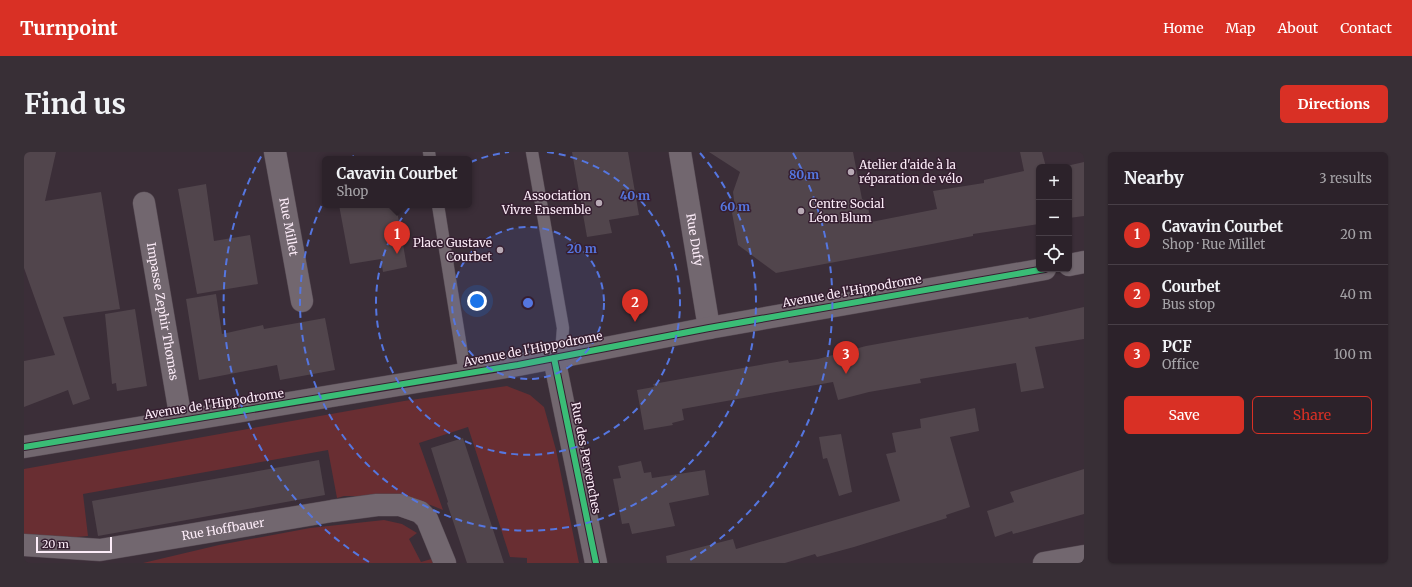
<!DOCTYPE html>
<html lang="en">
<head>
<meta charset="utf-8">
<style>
	:root { --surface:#2c222a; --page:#382f36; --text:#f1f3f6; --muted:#a6a4a8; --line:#483f47; --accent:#d93025 }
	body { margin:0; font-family:Merriweather,serif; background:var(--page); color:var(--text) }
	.controls { position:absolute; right:12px; top:12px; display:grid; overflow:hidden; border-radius:6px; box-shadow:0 1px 3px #0004 }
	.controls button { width:36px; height:36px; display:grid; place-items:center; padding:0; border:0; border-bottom:1px solid var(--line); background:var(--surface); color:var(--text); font:20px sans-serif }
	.scale { position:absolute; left:12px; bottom:10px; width:76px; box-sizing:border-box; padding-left:4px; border:2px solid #fcecf8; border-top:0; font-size:11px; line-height:14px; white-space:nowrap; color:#fcecf8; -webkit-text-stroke:3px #361f31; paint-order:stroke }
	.you { position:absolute; left:453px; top:149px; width:14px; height:14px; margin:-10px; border:3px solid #fff; border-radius:50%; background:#1a73e8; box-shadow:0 0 0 6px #1a73e833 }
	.badge { display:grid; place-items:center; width:26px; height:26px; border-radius:50%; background:var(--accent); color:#fff; font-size:13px; font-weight:700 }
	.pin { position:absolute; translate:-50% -33px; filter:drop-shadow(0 1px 2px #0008) }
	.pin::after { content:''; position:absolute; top:21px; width:14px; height:12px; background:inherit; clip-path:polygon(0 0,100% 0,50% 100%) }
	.popup { position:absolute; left:298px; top:4px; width:150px; height:52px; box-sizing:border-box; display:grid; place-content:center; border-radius:6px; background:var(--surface); filter:drop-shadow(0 1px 3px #0005); font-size:13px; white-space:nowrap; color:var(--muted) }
	.popup b { font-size:15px; color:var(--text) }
	.popup::after { content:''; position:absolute; left:50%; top:100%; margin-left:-8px; border:8px solid transparent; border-top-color:var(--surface) }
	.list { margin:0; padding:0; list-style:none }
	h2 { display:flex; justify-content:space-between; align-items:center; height:52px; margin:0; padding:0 16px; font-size:17px }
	h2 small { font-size:13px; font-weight:400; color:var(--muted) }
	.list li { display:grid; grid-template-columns:26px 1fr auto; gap:12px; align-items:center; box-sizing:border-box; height:60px; padding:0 16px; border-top:1px solid var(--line) }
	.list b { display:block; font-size:15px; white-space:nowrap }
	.list p { margin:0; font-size:13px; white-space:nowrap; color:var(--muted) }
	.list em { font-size:13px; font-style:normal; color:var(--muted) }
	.actions { display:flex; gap:8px; padding:12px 16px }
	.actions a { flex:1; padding:9px 0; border:1px solid var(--accent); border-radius:6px; text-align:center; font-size:14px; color:var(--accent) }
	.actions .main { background:var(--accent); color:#fff }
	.icon { flex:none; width:22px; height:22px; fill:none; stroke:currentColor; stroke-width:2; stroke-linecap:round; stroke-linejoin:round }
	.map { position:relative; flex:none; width:1060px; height:411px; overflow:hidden; border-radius:6px }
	header { display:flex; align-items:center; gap:24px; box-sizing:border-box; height:56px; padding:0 20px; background:var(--accent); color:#fff }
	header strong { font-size:19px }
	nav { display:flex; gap:22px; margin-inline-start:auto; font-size:14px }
	.intro { display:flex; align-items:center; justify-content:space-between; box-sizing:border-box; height:96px; padding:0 24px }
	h1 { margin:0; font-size:28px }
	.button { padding:10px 18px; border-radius:6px; background:var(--accent); color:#fff; font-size:14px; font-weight:700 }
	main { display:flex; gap:24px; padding:0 24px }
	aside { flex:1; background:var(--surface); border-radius:6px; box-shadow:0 1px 3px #0004 }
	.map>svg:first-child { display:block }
</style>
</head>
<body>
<header>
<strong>Turnpoint</strong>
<nav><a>Home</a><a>Map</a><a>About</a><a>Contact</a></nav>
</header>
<div class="intro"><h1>Find us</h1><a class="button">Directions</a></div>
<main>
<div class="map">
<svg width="1060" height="411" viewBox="0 0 1060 411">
	<rect width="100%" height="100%" fill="#3b2e38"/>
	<g fill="#692e32">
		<path d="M483,234L506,243L520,255L532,298L555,411H503V406L486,405L444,275L395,291L419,358C385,343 356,344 320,344L313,346L304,298L59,342L64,384L41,386L0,382V317L380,249Z"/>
		<path d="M360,368L378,372L393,381L385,387L397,410L411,406L412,411H119L195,393L286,376Z"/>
	</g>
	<g fill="#51454c">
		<path d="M0,0H32L21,49L77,40L96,157L39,165L66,247L49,253L44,238L0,255V209L31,203L0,116Z"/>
		<path d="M548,0H604L615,63L585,68L588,81L563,85Z"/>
		<path d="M685,0H829L838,47L843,50L847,70L913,57L909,39L960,31V28L1000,19L996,0H1018L1022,15H1015V72L949,82V84L908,92L752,121L714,93L708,61L711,56L709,40L716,20Z"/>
		<path d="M1060,10V64L1045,66V15H1038Z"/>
		<path d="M182,32L190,89L226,83L234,132L173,142L154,37Z"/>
		<path d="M315,53H372L383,115L359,120L357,107L326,112Z"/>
		<path d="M192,142L198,182L239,173L240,177L301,166L311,218L256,228L253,213L175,228L162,147Z"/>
		<path d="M1060,155V187L1011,195L1020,236L997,240L992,211L896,227L897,231L845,240L814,248L809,230L758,239L658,257L660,268L648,271L649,273L620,278L613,238L630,235L629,232L764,208L765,211L794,207L842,194L1004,165L1005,167Z"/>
		<path d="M111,157L123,234L93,239L92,231L88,232L81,162Z"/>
		<path d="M951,256L955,279L926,285L946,355L922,363L923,366L830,395L793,405L791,402L761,411H643L642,404L709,387L712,397L876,349L862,302L872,300L868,281L897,276L896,267Z"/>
		<path d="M817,282L828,340L815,344L803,306L799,307L795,285Z"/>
		<path d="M439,286L480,411H443L423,351L424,350L407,296Z"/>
		<path d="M295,308L301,343L74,384L68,349Z"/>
		<path d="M617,309L620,321L627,320L628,326L681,318L685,343L645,351L651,374L608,382L605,371L598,372L589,327L597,326L594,314Z"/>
		<path d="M1060,317V362L989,382L988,379L971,385L963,359L990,350L986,340Z"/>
	</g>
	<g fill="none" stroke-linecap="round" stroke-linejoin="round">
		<defs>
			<g id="service">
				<path d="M405,0L406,7"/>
				<path d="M508,0L539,176L538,189L530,206"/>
				<path d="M414,53L441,221"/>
			</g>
			<g id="minor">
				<path id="s1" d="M251,0L278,149"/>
				<path id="s2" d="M656,0L685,176"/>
				<path id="s3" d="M120,51L157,268"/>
				<path d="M1045,113L1060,110"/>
				<path d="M530,206L572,411"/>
				<path d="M0,295L494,213L685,176L1021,117"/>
				<path id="s4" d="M0,393L76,398L308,359L353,353H376L396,360L403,367L421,411"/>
				<path d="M1020,411L1060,404"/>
			</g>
		</defs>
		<use href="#service" stroke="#564a53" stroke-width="13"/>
		<use href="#minor" stroke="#564a53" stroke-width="23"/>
		<use href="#service" stroke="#72676f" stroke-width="12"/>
		<use href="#minor" stroke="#72676f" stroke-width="22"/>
		<defs>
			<g id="cycleway">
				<path d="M530,206L572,411"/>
				<path d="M0,295L494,213L685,176L1021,117"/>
			</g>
		</defs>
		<use href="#cycleway" stroke="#361f31" stroke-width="8"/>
		<use href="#cycleway" stroke="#3abd76" stroke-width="6"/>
	</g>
	<circle cx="504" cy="151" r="76" fill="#5576e0" fill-opacity=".12"/>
	<g fill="none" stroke="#5576e0" stroke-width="2" stroke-dasharray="7 5">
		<circle cx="504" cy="151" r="76"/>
		<path d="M523 0A152 152 0 1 1 485 0"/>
		<path d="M676 1A228 228 0 1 1 332 1"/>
		<path d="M345 410A304 304 0 0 1 239 1M769 1A304 304 0 0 1 663 410"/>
	</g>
	<g fill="#b8aab5" stroke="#361f31" stroke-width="1.5">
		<circle cx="827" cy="20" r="4"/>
		<circle cx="575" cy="51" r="4"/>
		<circle cx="777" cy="59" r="4"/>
		<circle cx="476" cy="98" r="4"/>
	</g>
	<g text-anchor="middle" stroke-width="3" stroke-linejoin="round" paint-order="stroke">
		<g font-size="12" fill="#fcecf8" stroke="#361f31" text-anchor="start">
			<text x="835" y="17">Atelier d'aide à la<tspan x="835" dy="14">réparation de vélo</tspan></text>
			<text x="567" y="48" text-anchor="end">Association<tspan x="567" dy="14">Vivre Ensemble</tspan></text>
			<text x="785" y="56">Centre Social<tspan x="785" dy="14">Léon Blum</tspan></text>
			<text x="468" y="95" text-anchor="end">Place Gustave<tspan x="468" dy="14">Courbet</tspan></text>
		</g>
		<g font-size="12" fill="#fcecf8" stroke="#361f31">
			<text dy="4" stroke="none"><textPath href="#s1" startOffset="76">Rue Millet</textPath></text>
			<text dy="4" stroke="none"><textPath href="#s2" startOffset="89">Rue Dufy</textPath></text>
			<text transform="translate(828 139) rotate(-10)" y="4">Avenue de l'Hippodrome</text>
			<text dy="4" stroke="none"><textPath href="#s3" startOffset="110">Impasse Zephir Thomas</textPath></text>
			<text transform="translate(509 197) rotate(-11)" y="4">Avenue de l'Hippodrome</text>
			<text transform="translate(190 252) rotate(-9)" y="4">Avenue de l'Hippodrome</text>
			<text transform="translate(562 306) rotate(79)" y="4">Rue des Pervenches</text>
			<text dy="4" stroke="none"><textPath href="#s4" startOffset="201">Rue Hoffbauer</textPath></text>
		</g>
	</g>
	<circle cx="504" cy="151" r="6" fill="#5576e0" stroke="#361f31" stroke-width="2"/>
	<g font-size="12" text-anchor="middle" font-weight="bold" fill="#5576e0" stroke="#361f31" stroke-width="3" stroke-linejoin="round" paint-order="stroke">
		<text x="780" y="27">80 m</text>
		<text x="611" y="48">40 m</text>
		<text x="711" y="59">60 m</text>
		<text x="558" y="101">20 m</text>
	</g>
</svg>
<div class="controls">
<button>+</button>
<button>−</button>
<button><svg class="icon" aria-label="locate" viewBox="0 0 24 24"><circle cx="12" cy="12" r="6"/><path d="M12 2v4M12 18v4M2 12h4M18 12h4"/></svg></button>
</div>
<div class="scale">20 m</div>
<div class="you"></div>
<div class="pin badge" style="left:373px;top:102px">1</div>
<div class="popup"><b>Cavavin Courbet</b>Shop</div>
<div class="pin badge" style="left:611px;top:170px">2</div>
<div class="pin badge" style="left:822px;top:222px">3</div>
</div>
<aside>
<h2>Nearby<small>3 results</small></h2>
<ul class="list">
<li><span class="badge">1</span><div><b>Cavavin Courbet</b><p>Shop · Rue Millet</p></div><em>20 m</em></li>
<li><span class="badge">2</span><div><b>Courbet</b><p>Bus stop</p></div><em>40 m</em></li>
<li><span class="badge">3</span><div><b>PCF</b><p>Office</p></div><em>100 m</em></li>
</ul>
<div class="actions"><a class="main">Save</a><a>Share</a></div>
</aside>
</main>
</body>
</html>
